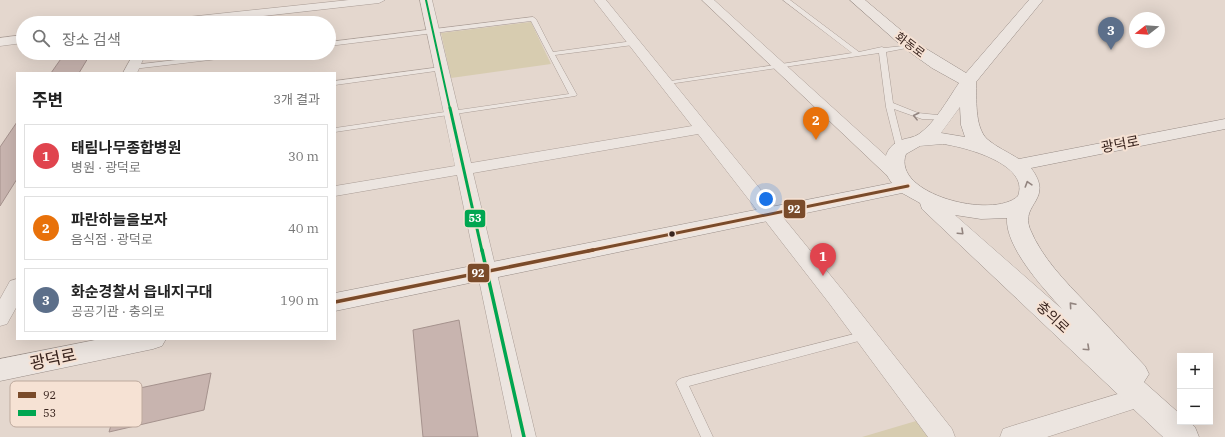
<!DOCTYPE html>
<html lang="ko">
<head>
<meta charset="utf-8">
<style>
	:root { --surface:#fff; --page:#f6f6f6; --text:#222; --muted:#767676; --line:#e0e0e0; --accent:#2563eb }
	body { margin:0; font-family:"IBM Plex Serif","Noto Sans KR",serif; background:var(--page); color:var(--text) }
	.controls { position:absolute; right:12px; bottom:12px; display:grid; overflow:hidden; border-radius:0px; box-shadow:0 4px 16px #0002 }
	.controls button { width:36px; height:36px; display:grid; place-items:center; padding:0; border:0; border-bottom:1px solid var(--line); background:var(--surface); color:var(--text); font:20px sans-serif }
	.compass { position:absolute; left:1129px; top:12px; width:36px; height:36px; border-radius:50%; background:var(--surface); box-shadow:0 4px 16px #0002; rotate:253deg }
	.you { position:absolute; left:766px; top:199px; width:14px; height:14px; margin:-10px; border:3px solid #fff; border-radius:50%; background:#1a73e8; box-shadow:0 0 0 6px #1a73e833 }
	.badge { display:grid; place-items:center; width:26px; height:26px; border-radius:50%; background:var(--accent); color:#fff; font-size:13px; font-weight:700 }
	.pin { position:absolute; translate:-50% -33px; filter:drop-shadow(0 1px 2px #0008) }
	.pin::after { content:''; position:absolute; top:21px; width:14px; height:12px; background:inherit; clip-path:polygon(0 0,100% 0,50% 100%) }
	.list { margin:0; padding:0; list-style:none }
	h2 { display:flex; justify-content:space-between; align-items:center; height:52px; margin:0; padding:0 16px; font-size:17px }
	h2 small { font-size:13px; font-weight:400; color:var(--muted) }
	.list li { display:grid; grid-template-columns:26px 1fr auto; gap:12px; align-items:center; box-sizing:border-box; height:64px; margin:0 8px 8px; padding:0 8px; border:1px solid var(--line); border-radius:0px }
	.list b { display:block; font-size:15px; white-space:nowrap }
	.list p { margin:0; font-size:13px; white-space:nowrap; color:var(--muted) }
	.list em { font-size:13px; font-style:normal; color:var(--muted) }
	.icon { flex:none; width:22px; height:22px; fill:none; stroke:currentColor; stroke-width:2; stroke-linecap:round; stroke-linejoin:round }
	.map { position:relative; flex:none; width:1225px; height:437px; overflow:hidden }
	.search { position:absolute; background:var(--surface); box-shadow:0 4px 16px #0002; left:16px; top:16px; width:320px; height:44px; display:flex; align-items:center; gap:10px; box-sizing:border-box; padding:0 14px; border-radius:22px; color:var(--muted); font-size:15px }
	.panel { position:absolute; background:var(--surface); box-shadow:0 4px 16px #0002; left:16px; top:72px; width:320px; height:268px; border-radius:0px }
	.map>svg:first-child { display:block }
</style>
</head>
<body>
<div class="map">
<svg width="1225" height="437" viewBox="0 0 1225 437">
	<rect width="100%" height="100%" fill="#e4d7ce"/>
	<g fill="#d7ccb0">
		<path d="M531,22L551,64L451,78L441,33Z"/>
		<path d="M916,421L928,437H862Z"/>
	</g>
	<g fill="#c8b4af" stroke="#a5928d">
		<path d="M65,53H91L79,73H51Z"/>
		<path d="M17,122V179L0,206V147Z"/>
		<path d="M459,320L478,437H423L413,330Z"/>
		<path d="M211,373L204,410L109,432L121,392Z"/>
	</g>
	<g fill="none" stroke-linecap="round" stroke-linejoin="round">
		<defs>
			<g id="lane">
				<path d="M783,0H790L859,52L882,47L884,48L912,45V47L886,52L893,103L918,113L947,116V120L922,119L894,109L904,149L903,151H897L886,107L879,53L662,85V83L664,82L852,53Z"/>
				<path d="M533,17L536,19L553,52L633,41L636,43L633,45L555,55L577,95L575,96L335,132V128L569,94L531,21L329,46V42Z"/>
				<path d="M236,53H255L252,55L133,69L130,67L133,65Z"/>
				<path d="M441,67L443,68V70L335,85V81Z"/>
				<path d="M866,331L870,332L871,335L870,338L689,386L713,437H701L676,383L678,380L682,378Z"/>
			</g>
			<g id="street">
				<path d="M349,0H385L379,3L202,23H164L170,19Z"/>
				<path d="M420,0H432L471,163L692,126L594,0H606L844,292L952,429L955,437H928L829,303L698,134L473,173L536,437H512L457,175L335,196V186L455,166Z"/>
				<path d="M702,0H714L906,174L908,178L906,182L900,183L894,182Z"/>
				<path d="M23,35V43L0,46V38Z"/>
				<path d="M134,53H146L137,73H123Z"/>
				<path d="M17,279V306L7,324L0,326V299L10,281Z"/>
				<path d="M1141,387L1149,390L1153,397L1149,404L1047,437H1000L1003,429L1012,426Z"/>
			</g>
			<g id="secondary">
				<path d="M850,0H865L915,42L966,73L1029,0H1043L976,82C977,98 974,126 987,139C996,147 1008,152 1019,159L1225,119V129L1031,168C1055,200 1020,203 1030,229C1042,258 1065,281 1087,304C1106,324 1125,345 1145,366L1149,374L1144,382L1180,414V422H1189L1195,427L1199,437H1163L922,209L920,203L902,193L335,311V293L892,183C881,170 882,149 899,141C905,138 914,138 919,134C935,123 948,99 959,83L932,68L904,48ZM960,107L961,125L965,137L941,133ZM943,144C965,147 1030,164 1018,196C993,220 891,194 906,154L920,146ZM955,215L981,219L1007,218C1005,247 1043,288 1062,309Z"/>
				<path d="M100,339H166L162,346L153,349L0,381V359Z"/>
			</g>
		</defs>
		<use href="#lane" stroke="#aa9d96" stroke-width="1"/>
		<use href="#street" stroke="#aa9d96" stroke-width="1"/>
		<use href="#secondary" stroke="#998d87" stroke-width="1"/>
		<use href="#lane" fill="#ece5e0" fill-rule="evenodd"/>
		<use href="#street" fill="#ece5e0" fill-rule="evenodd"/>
		<use href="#secondary" fill="#ece5e0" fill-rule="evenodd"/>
		<defs>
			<path id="bus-1-far1" d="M588,251L908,186"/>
			<path id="bus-1" d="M335,302L593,250"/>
			<path id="bus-2-far2" d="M426,0L450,109"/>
			<path id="bus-2-far1" d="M450,108L482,251"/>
			<path id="bus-2" d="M482,250L524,437"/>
		</defs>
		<use href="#bus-1-far1" stroke="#f6e2d4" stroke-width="6"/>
		<use href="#bus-1" stroke="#f6e2d4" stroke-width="6"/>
		<use href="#bus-2-far2" stroke="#f6e2d4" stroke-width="4"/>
		<use href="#bus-2-far1" stroke="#f6e2d4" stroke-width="6"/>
		<use href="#bus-2" stroke="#f6e2d4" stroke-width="6"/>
		<use href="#bus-1-far1" stroke="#7a4b2a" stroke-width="3"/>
		<use href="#bus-1" stroke="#7a4b2a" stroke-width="3.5"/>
		<use href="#bus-2-far2" stroke="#00a651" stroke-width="2"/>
		<use href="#bus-2-far1" stroke="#00a651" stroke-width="3"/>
		<use href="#bus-2" stroke="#00a651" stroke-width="3.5"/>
	</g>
	<defs><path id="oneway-chevron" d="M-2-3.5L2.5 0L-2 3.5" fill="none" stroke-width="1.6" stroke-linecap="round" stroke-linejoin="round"/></defs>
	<g stroke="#92847f">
		<use href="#oneway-chevron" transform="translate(916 116) rotate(-166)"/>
		<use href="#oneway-chevron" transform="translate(1028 184) rotate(-107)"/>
		<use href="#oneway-chevron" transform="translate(961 232) rotate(43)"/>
		<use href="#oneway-chevron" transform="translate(1072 305) rotate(-131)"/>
		<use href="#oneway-chevron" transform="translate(1087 348) rotate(43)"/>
	</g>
	<circle fill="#39241e" stroke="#f6e2d4" stroke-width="1.5" cx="672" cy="234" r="3.5"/>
	<g text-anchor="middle" stroke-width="4" stroke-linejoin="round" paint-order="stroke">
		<g font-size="12" fill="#39241e" stroke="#f6e2d4">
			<text transform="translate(910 45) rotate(37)" y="4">화동로</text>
		</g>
		<g font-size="14" fill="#39241e" stroke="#f6e2d4">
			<text transform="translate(1120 144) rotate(-11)" y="5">광덕로</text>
			<text transform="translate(1053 317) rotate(43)" y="5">충의로</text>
		</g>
		<g font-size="17" fill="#39241e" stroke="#f6e2d4">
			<text transform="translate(53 359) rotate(-12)" y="6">광덕로</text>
		</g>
	</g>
	<rect x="10" y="381" width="132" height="46" rx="6" fill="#f6e2d4" stroke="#bda99d" stroke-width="1"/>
	<rect x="18" y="392" width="18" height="6" fill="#7a4b2a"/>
	<rect x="18" y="410" width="18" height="6" fill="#00a651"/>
	<g font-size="11" fill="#39241e">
		<text x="43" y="399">92</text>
		<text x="43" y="417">53</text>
	</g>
	<g stroke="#f6e2d4" stroke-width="1.5">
		<rect x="783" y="199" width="23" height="20" rx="4" fill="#7a4b2a"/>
		<rect x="464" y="209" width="22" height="19" rx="4" fill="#00a651"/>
		<rect x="467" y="263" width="23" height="20" rx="4" fill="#7a4b2a"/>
	</g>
	<g font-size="11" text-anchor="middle" font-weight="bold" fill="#fff">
		<text x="794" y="213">92</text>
		<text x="475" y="222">53</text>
		<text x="478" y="277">92</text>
	</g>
</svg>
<div class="controls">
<button>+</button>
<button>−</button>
</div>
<svg class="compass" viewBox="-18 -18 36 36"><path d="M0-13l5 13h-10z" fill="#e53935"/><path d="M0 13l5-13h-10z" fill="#767676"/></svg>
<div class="you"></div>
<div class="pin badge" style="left:823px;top:276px;background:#e0444e">1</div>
<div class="pin badge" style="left:816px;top:140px;background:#e8710a">2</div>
<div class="pin badge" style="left:1111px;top:50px;background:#5c6f8a">3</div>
<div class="search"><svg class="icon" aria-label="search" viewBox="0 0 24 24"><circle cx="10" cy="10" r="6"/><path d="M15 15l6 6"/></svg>장소 검색</div>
<section class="panel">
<h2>주변<small>3개 결과</small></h2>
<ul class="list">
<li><span class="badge" style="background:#e0444e">1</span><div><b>태림나무종합병원</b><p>병원 · 광덕로</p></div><em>30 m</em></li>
<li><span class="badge" style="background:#e8710a">2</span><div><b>파란하늘을보자</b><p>음식점 · 광덕로</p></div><em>40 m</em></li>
<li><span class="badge" style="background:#5c6f8a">3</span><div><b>화순경찰서 읍내지구대</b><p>공공기관 · 충의로</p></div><em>190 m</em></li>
</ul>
</section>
</div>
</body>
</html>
